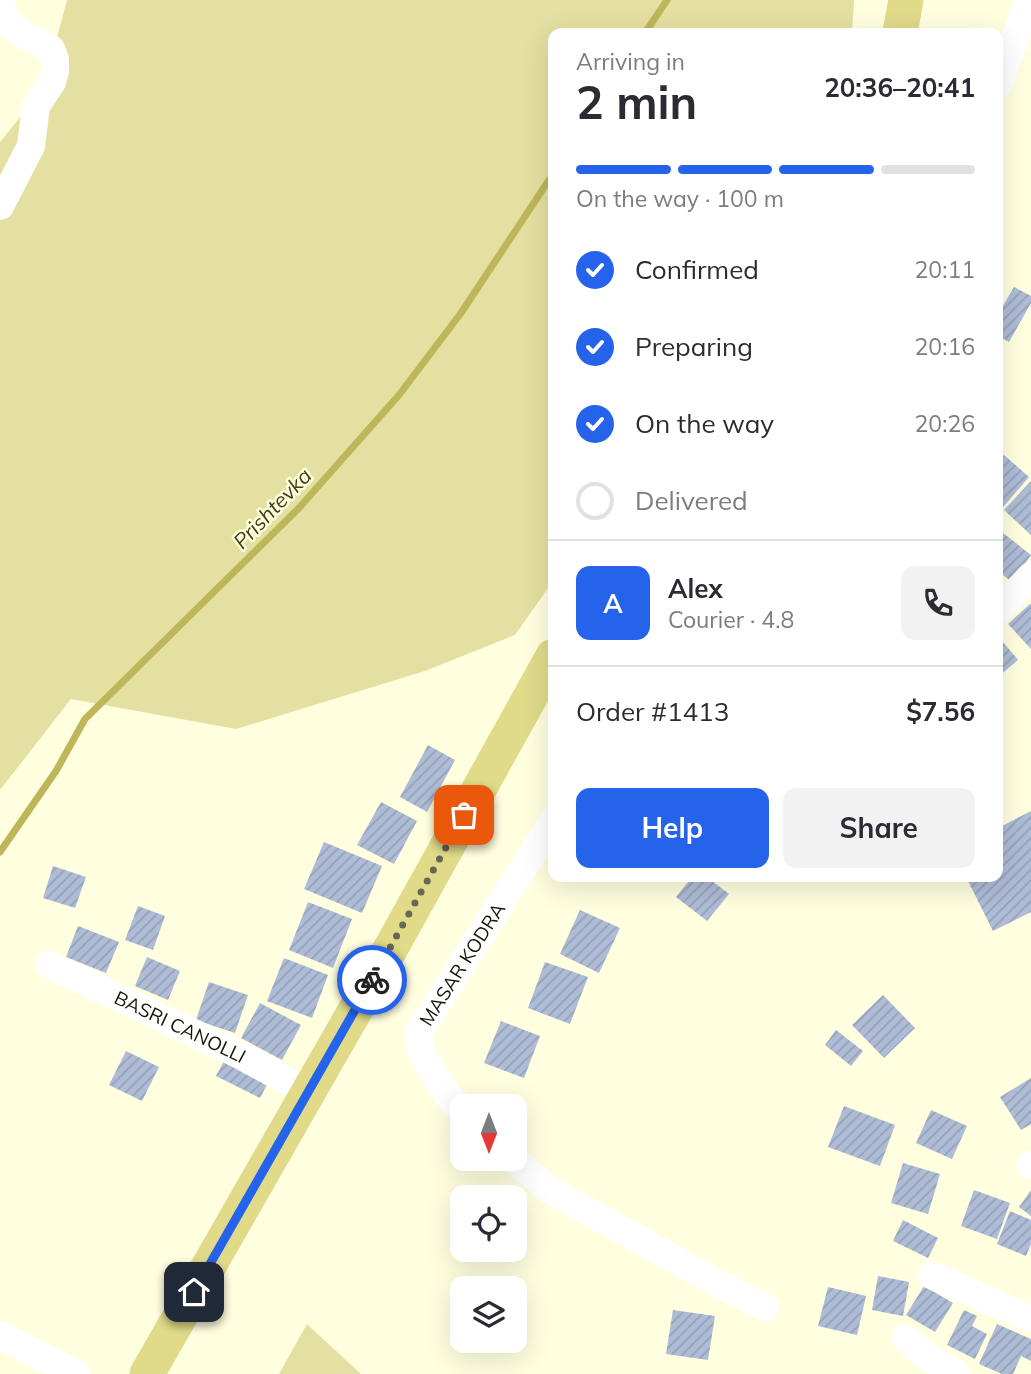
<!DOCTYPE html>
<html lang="en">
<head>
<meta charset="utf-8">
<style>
	body { margin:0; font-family:Mulish,sans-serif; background:#f2f2f3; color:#2b2b33; height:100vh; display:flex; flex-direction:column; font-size:26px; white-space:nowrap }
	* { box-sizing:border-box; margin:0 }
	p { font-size:23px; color:#7c7c81 }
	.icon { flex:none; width:38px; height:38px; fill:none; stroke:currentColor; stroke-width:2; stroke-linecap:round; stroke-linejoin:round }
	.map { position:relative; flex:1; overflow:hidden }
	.sheet { position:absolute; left:548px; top:28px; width:455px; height:854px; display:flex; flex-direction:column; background:#fff; border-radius:14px; box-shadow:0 7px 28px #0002 }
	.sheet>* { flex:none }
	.needle { width:46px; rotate:180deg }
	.fabs { position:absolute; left:450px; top:1094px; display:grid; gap:14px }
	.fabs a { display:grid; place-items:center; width:77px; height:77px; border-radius:14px; background:#fff; box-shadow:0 7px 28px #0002; font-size:35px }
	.pin { position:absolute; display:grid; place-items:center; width:60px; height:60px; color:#fff; margin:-30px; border-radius:14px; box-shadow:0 4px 10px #0006 }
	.courier { position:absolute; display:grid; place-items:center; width:70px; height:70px; margin:-35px; border:5px solid #2563eb; border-radius:50%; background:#fff; color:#222; box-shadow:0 2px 9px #0007 }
	.head em { font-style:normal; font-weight:700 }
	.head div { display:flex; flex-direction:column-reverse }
	.head { display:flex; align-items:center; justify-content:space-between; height:119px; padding:0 28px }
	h1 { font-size:46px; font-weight:700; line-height:52px }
	.bar { display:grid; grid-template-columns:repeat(4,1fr); gap:10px 7px; align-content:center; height:84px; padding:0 28px }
	.bar i { height:9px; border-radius:5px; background:#e1e1e2 }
	.bar .on { background:#2563eb }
	.bar p { grid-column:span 4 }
	.line { display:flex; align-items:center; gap:18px; padding:0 28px; border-top:2px solid #e1e1e2 }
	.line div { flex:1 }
	.round { display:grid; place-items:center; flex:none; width:74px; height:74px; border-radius:14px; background:#f2f2f3 }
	ol { padding:0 28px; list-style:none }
	li { display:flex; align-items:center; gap:21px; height:77px }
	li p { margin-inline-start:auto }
	li .icon { padding:7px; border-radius:50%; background:#2563eb; color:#fff; stroke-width:4 }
	li:last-child { color:#7c7c81 }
	li i { width:38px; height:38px; border:4px solid #e1e1e2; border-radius:50% }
	.action { display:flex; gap:14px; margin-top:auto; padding:14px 28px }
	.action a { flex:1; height:80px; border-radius:14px; background:#2563eb; color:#fff; font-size:28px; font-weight:700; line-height:80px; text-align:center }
	.action a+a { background:#f2f2f3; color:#2b2b33 }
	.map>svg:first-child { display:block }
	.grass { fill:#e4e0a1 }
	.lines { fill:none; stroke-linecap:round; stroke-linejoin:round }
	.stream { stroke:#bdb65a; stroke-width:7 }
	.building { fill:url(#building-hatch) }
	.minor { stroke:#fff; stroke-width:28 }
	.major { stroke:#e0da89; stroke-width:35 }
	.done { stroke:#676755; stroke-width:7; stroke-dasharray:0 12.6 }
	.route { stroke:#2563eb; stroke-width:9 }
	.labels { text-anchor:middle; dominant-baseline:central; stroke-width:5; stroke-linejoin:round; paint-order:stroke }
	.street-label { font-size:19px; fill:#15150a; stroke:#fffedf }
	.water-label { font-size:21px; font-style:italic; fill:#403d16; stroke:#fffedf }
</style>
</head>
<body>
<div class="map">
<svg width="1031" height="1374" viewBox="0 0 1031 1374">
	<defs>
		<pattern id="building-hatch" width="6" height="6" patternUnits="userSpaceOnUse" patternTransform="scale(1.75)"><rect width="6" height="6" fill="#aebcd6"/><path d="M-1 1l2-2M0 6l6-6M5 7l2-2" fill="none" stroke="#95a1b6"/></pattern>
	</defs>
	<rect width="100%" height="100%" fill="#fffedf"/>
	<path class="grass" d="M67,0H854L852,33H553V581L515,635L425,671L236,729L71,699L0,790V142L43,89Z
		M307,1324L361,1374H279Z"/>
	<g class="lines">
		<path class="stream" d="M645,33L667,0
			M0,852L56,771L85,719L298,509L399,395L461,313L553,174"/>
	</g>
	<path class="building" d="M1014,287L1031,296V303L1009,342L998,336V306L1001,309Z
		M1004,455L1029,477L998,513V462Z
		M1031,481V535L1004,510Z
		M998,529L1031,555L1012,582L998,571Z
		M1031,603V649L1008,624Z
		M998,636L1018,660L998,677Z
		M428,745L455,760L427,812L400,797Z
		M381,802L417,821L394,864L357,845Z
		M1031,811V912L993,931L966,877H998V828Z
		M324,842L382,866L362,913L304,889Z
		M53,866L86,877L75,908L43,898Z
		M692,877H707L729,894L707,921L676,897Z
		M308,902L352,919L333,968L289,950Z
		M138,906L165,916L153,950L125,940Z
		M580,910L620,928L599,973L560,954Z
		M78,926L119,942L106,973L66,957Z
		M147,957L180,971L168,1000L135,986Z
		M284,958L328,975L312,1018L267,1001Z
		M545,962L588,977L570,1024L528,1008Z
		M209,982L248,995L235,1033L196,1020Z
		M883,995L915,1028L884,1058L852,1025Z
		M260,1003L301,1025L282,1060L241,1038Z
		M501,1021L540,1036L524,1078L484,1063Z
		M836,1030L863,1051L851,1066L825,1045Z
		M126,1051L159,1067L142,1101L109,1085Z
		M229,1052L272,1075L260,1098L216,1076Z
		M1031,1078V1124L1021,1130L1000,1097Z
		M844,1106L895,1125L880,1166L828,1147Z
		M931,1110L967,1126L952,1159L916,1143Z
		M903,1163L940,1174L928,1214L891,1203Z
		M974,1190L1010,1203L997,1239L961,1226Z
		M1031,1190V1216L1019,1207Z
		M1010,1211L1031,1220V1244L1026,1256L997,1244Z
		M903,1220L938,1238L928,1258L893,1241Z
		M878,1276L909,1282L903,1316L872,1310Z
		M924,1286L953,1303L935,1332L906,1315Z
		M828,1287L866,1296L857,1335L818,1326Z
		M673,1310L715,1316L708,1360L666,1354Z
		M964,1310L977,1316L972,1326L987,1334L975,1359L947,1345Z
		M997,1324L1031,1339V1361L1021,1356L1013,1374H1002L979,1364Z"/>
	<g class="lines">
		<g class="minor">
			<path d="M998,85L1029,0"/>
			<path d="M0,206L31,146L36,106L52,82L55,71V59L51,49C30,35 0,31 1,0"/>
			<path d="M998,611L1031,576"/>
			<path id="s1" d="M50,965L236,1053L308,1092"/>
			<path id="s2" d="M462,1110L449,1097L421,1053L419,1032L553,821"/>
			<path d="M512,1158L550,1190L719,1284L765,1307"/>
			<path d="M1030,1165H1031"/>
			<path d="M931,1275L1031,1319"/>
			<path d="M0,1335L76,1374"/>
			<path d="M905,1338L926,1356L957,1374"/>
		</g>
		<path class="major" d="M900,33L906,0
			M147,1374L392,946L553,656"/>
	</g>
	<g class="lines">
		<path class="done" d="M372,980L464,815"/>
		<path class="route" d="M194,1292L372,980"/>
	</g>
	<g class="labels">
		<g class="street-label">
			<text stroke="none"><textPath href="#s2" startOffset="172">MASAR KODRA</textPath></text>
			<text stroke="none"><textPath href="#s1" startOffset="144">BASRI CANOLLI</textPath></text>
		</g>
		<g class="water-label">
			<text transform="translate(272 508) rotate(-46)">Prishtevka</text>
		</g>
	</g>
</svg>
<div class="fabs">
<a><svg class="needle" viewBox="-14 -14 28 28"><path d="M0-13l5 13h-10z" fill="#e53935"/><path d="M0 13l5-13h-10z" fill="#7c7c81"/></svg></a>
<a><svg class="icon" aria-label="locate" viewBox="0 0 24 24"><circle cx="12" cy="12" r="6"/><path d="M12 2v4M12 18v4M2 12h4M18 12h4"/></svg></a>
<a><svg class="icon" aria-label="layers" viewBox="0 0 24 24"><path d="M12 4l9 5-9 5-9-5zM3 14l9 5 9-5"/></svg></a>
</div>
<div class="pin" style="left:464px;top:815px;background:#ea580c"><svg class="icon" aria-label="bag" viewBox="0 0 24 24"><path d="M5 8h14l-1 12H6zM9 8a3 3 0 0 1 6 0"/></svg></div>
<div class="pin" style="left:194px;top:1292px;background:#1f2937"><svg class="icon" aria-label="home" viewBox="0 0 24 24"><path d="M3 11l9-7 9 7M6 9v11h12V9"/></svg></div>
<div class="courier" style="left:372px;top:980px"><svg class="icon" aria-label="bike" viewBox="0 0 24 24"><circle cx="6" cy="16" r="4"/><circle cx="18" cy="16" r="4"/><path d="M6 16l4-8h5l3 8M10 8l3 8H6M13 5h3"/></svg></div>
<section class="sheet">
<div class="head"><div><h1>2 min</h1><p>Arriving in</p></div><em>20:36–20:41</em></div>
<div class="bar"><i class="on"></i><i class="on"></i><i class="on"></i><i></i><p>On the way · 100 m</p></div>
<ol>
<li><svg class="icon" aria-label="check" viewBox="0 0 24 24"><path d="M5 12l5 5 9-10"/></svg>Confirmed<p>20:11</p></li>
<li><svg class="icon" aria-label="check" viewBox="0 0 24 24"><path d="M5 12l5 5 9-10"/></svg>Preparing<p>20:16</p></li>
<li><svg class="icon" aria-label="check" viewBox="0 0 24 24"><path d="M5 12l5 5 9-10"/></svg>On the way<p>20:26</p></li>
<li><i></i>Delivered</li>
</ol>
<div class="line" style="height:126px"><b class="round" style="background:#2563eb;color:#fff">A</b><div><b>Alex</b><p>Courier · 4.8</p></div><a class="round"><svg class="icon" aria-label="phone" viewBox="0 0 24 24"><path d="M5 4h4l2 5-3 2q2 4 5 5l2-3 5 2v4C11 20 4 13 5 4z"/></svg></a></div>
<div class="line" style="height:91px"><div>Order #1413</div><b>$7.56</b></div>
<div class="action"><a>Help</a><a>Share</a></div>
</section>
</div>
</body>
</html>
